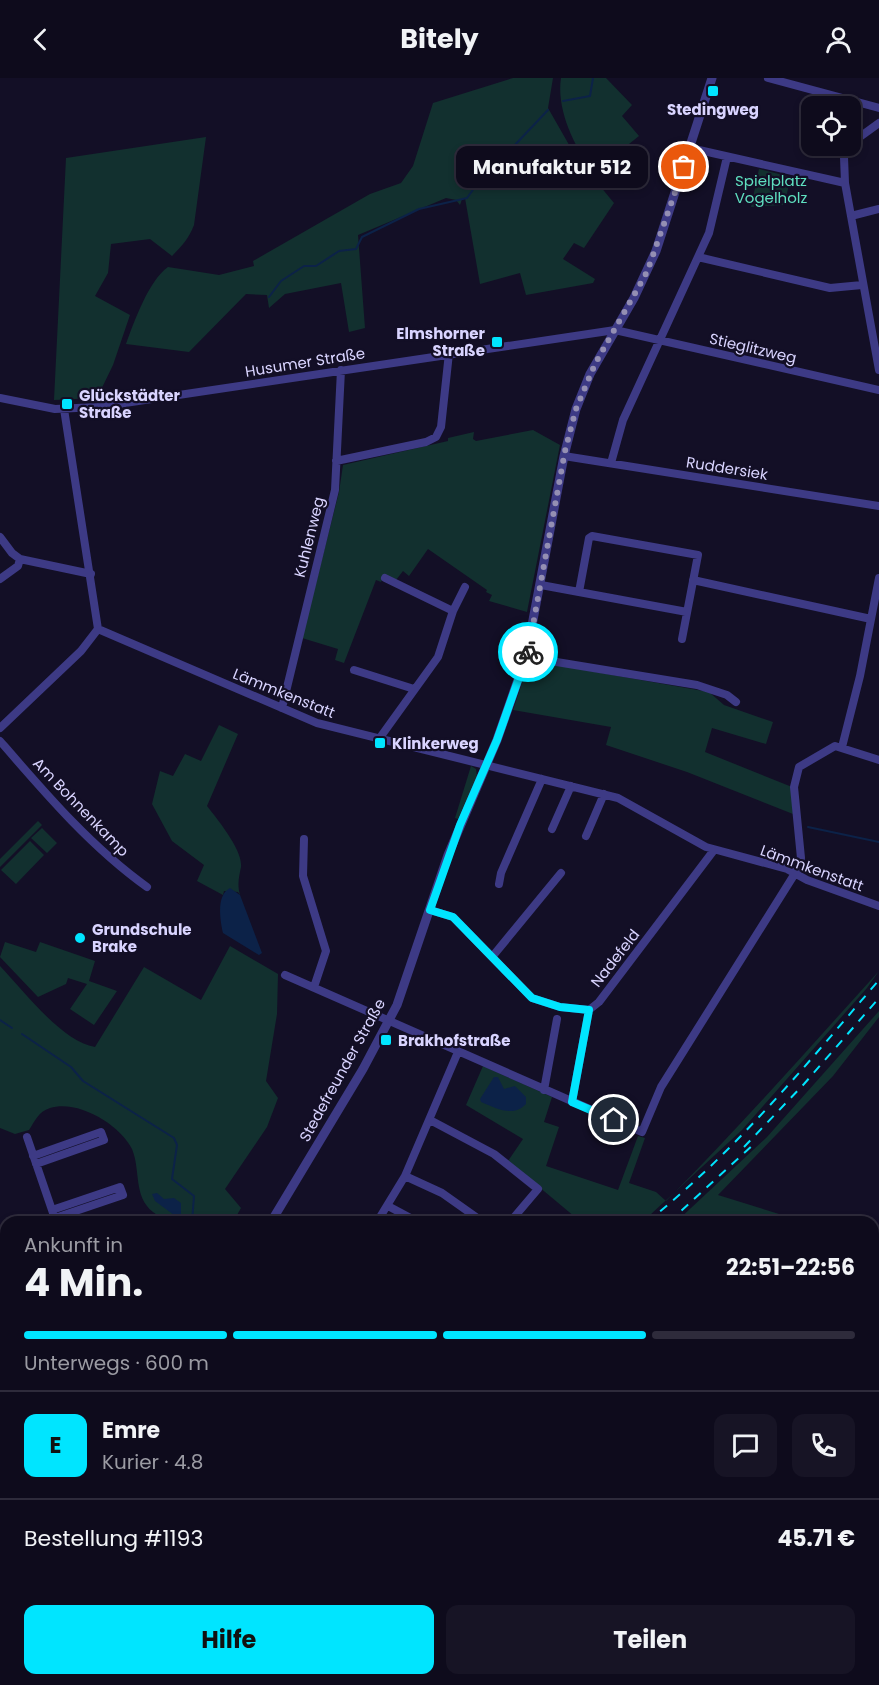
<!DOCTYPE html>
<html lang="de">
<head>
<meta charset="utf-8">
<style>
	body { margin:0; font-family:Poppins,sans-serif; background:#171425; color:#f1f3f6; height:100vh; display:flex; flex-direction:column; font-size:22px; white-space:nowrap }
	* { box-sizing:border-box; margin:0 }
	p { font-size:20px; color:#9b9ba3 }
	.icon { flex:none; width:33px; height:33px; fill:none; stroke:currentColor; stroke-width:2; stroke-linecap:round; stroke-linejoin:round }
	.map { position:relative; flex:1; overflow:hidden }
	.side { position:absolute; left:0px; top:1138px; width:879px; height:470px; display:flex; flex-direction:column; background:#0e0b1c; border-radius:18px 18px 0 0; box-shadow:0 3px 9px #0003,0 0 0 2px #2e2b3b }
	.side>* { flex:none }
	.fabs { position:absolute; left:801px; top:18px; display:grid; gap:12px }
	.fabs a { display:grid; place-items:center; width:60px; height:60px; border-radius:12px; background:#0e0b1c; box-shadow:0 3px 9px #0003,0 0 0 2px #2e2b3b; font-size:30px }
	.pin { position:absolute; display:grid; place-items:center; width:51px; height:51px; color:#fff; margin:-26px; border:3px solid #fff; border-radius:50%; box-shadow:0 2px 6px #0007 }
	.courier { position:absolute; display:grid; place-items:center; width:60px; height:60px; margin:-30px; border:4px solid #00e5ff; border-radius:50%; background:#fff; color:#222; box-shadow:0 2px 8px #0007 }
	.bubble { position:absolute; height:42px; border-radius:12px; background:#0e0b1c; box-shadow:0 3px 9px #0003,0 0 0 2px #2e2b3b; font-size:20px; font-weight:700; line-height:42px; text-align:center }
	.summary em { font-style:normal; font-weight:700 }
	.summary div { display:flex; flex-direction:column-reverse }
	.summary { display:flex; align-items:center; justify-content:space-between; height:102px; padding:0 24px }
	h1 { font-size:39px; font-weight:700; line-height:45px }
	.bar { display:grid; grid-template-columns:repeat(4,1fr); gap:9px 6px; align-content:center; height:72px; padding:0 24px }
	.bar i { height:8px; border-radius:4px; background:#2e2b3b }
	.bar .selected { background:#00e5ff }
	.bar p { grid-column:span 4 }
	.line { display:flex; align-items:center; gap:15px; padding:0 24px; border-top:2px solid #2e2b3b }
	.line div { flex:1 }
	.round { display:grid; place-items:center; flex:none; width:63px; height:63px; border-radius:12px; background:#171425 }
	.cta { display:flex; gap:12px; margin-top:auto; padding:12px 24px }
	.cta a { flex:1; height:69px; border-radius:12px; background:#00e5ff; color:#111; font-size:24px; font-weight:700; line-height:69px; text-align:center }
	.cta a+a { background:#171425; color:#f1f3f6 }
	header { display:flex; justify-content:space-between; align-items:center; height:78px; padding:0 24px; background:#0e0b1c; font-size:27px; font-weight:700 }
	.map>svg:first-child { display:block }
	.green { fill:#12302f }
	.water { fill:#0c2248 }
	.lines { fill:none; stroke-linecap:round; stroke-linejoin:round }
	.stream { stroke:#0c2248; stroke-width:2 }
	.minor { stroke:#3d3a85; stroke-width:8 }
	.tertiary { stroke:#3d3a85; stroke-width:9 }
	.secondary { stroke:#6f6bff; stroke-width:10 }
	.primary { stroke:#c25bff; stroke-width:12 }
	.rail { stroke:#00e5ff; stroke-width:2; stroke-dasharray:9 8; stroke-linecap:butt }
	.done { stroke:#948fb3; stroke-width:6; stroke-dasharray:0 10.8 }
	.route { stroke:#00e5ff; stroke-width:8 }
	.poi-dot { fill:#00e5ff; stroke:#130f26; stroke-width:2 }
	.labels { text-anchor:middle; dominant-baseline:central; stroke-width:4.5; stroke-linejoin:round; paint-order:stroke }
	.poi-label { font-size:15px; font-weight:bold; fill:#d9d4ff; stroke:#130f26; text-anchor:start }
	.park-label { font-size:15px; fill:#5fe0c0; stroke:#130f26 }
	.street-label { font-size:15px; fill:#d9d4ff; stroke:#130f26 }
</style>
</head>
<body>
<header><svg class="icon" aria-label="back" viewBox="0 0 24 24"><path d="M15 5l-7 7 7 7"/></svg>Bitely<svg class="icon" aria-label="person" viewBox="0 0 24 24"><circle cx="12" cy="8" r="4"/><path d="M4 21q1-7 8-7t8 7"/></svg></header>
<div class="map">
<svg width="879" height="1607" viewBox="0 0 879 1607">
	<rect width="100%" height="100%" fill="#130f26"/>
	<path class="green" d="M513,0H553L548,30L576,79L614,125L584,170L574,165L563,181L595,201L593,205L526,217L520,195L480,206L465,120L462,121L460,127L456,122L446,120L358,157L365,250L349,254L341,205L285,216L269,230L267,217L246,216L189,274L126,266C134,244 149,202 168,189L219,197L254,188L253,183L370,116L401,105L413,88L433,25Z
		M561,0H606L632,27L622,38L639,58L594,94C575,71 556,32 561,0Z
		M206,59L194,147C189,160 182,168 172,178L150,161L111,166L108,195L95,218L130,237L113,287L97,320L54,322L66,80Z
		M759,91L791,99L784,127L751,129Z
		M533,352L560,367L527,534L489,523L492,517L486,514L487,512L428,471L409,498L403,493L396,502L384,497L381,504L376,502L344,585L335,582L338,571L302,560L339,414L343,387L448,363V360L474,354L473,361L476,363Z
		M533,583L709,614L724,627L773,644L766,666L712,650L705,674L792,709L793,736L687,694L606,667L611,649L513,632L528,587Z
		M219,647L238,656L207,728C217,741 243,772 241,789C239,799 237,806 240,817L238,814L224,813L223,817L197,803L204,787L172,763L152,726L160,693L173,698L185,676L201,683Z
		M471,688L476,691L477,699L458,741L455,740Z
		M38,743L42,747L0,789V781Z
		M42,750L57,765L47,775L31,760Z
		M30,763L44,777L16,806L1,792Z
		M5,864L36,874L40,864L95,883L89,903L117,913L94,947L70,931L87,906L68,900L66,906L38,919L0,879Z
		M230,868L278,896L277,936L266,1003L278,1020L267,1049L225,1111L241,1130L233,1144C207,1144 174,1151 153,1134C133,1118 141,1093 132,1071C120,1046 77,1021 50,1030C38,1034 35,1043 29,1052L15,1056L0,1050V888C23,912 62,964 95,969L144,889L201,922Z
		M879,893L867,910L742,1052L650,1137L641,1144H581L508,1083L523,1061L466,1027L483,988L552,1019L544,1044L559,1049L546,1088L618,1112L638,1058L645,1060L629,1105L656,1114L666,1123C740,1049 809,970 879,893Z
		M879,933V939L833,998L718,1117L805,1144H676L767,1059Z
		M873,1166L879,1168V1217L873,1213Z
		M873,1595L879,1599V1607H814L816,1602H873Z"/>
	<path class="water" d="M230,810L240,817L262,875L259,877L223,855C220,842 216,817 230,810Z
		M494,999H498L504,1011L515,1008L526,1019V1026C513,1040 496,1030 481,1024L480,1021Z
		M157,1115L164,1121L174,1120L181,1125V1138L178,1140L155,1123L152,1116Z"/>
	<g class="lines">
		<path class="stream" d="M563,23L590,18L593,0
			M269,219L281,203L304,188H316L339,173L356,171L362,159L419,131L467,120L480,102L488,101L500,75L512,70L548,32
			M808,749L879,764
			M0,942L12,950
			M22,956L71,989L83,1003L174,1060L177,1067L172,1101L194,1118L192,1144
			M704,1602L708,1607"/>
		<path class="minor" d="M768,0L879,30
			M850,66L879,45
			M849,68L844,79L845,105L879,292
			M690,70L845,105
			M851,138L879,131
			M698,179L830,210L862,207
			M0,320L55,331L98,329L615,252L879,312
			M564,378L879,428
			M336,383L426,364L436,359L441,349L449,275
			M611,385L623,342L709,155L727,79
			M0,459L12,475L20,481L91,496
			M385,500L453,533
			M0,501L18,488L20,481
			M693,502L871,541
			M541,507L687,534
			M579,514L589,460L592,458L698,477L682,561
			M98,551L317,645L618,720L706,769L787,791L807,802L879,828
			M526,579L697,607L727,617L736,624
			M354,592L414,611
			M282,630L335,412L341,292
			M0,650L81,573L98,551L64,331
			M379,661L438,579L453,533L465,509
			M0,663C45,715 91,769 147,809
			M842,669L860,598L879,500
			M552,751L571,708
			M586,758L604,716
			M304,761L303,798L326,873L314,909
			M499,806L501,795L542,701
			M430,832L453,839L532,920L560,929L589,932L599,924L714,772
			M492,879L561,795
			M285,897L642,1054L661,1009L799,789L801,780L794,709L799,689L835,668L879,682
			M544,1012L557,941
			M572,1024L589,932
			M430,1042L494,1076L538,1111L510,1144
			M27,1059L53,1135
			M33,1078L101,1054L104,1062L36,1086
			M405,1098L442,1115L483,1144
			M388,1128L418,1144
			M52,1132L120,1109L123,1117L55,1140
			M377,1144L405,1098L458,974
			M0,1166L6,1174
			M0,1217L6,1211
			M0,1454L6,1452
			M873,1530L879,1533
			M218,1602L219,1607
			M120,1607L122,1602"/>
		<path class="tertiary" d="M271,1144L363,991L397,927L448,777L497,662L526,579L564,378L576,331L590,296L634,220L656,173L712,0"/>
		<path class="secondary" d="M0,1300L6,1303
			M873,1421L879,1424
			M374,1602L380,1607"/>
		<path class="primary" d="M873,1285L879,1277
			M628,1607L632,1602"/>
		<path class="rail" d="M744,1069L804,1006L879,920
			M647,1144C735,1074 806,987 879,902
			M669,1144L755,1065
			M0,1418L6,1416
			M0,1434L6,1433"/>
	</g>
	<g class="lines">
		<path class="done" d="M528,574L565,373L576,331L595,286L647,194L684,89"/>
		<path class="route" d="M528,574L497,662L460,747L430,832L453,839L532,920L560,929L589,932L572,1024L614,1042"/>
	</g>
	<g class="poi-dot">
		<rect x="707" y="7" width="12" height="12" rx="3"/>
		<rect x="491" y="258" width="12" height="12" rx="3"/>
		<rect x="61" y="320" width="12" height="12" rx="3"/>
		<rect x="374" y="659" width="12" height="12" rx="3"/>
		<circle cx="80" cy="860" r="6"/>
		<rect x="380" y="956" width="12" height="12" rx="3"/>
	</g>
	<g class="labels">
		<g class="poi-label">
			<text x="713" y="31" text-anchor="middle">Stedingweg</text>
			<text x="485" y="255" text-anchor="end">Elmshorner<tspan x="485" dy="17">Straße</tspan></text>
			<text x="79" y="317">Glückstädter<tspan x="79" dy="17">Straße</tspan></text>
			<text x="392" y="665">Klinkerweg</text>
			<text x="92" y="851">Grundschule<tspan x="92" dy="17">Brake</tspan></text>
			<text x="398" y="962">Brakhofstraße</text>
		</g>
		<g class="park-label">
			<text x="771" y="102">Spielplatz<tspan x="771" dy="17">Vogelholz</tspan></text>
		</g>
		<g class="street-label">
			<text transform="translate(753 270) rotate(13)">Stieglitzweg</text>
			<text transform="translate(305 284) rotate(-9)">Husumer Straße</text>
			<text transform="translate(727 390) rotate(9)">Ruddersiek</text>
			<text transform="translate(309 459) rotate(-76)">Kuhlenweg</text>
			<text transform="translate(284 615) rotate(22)">Lämmkenstatt</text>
			<text transform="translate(81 729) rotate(46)">Am Bohnenkamp</text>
			<text transform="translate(812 790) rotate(20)">Lämmkenstatt</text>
			<text transform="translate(615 880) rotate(-52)">Nadefeld</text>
			<text transform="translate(342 992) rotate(-61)">Stedefreunder Straße</text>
		</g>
	</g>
</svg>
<div class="fabs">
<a><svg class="icon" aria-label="locate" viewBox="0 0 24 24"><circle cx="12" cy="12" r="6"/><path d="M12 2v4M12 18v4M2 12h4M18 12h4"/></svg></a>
</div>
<div class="pin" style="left:684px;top:89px;background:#ea580c"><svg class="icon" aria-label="bag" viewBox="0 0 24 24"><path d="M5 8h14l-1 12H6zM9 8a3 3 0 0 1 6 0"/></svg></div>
<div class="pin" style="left:614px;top:1042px;background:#1f2937"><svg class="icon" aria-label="home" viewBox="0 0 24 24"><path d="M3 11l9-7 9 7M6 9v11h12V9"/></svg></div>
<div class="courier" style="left:528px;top:574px"><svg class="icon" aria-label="bike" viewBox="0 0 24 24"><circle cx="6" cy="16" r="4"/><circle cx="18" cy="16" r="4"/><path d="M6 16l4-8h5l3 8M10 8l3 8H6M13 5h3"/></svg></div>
<div class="bubble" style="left:456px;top:68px;width:192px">Manufaktur 512</div>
<section class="side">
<div class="summary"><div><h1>4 Min.</h1><p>Ankunft in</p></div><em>22:51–22:56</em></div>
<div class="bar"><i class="selected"></i><i class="selected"></i><i class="selected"></i><i></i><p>Unterwegs · 600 m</p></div>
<div class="line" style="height:108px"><b class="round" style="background:#00e5ff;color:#111">E</b><div><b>Emre</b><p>Kurier · 4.8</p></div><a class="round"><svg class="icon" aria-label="chat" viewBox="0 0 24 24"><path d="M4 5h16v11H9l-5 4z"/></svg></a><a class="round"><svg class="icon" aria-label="phone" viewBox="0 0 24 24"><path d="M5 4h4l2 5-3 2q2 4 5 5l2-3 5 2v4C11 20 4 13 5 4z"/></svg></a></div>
<div class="line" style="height:78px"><div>Bestellung #1193</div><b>45.71 €</b></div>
<div class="cta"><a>Hilfe</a><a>Teilen</a></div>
</section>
</div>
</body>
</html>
